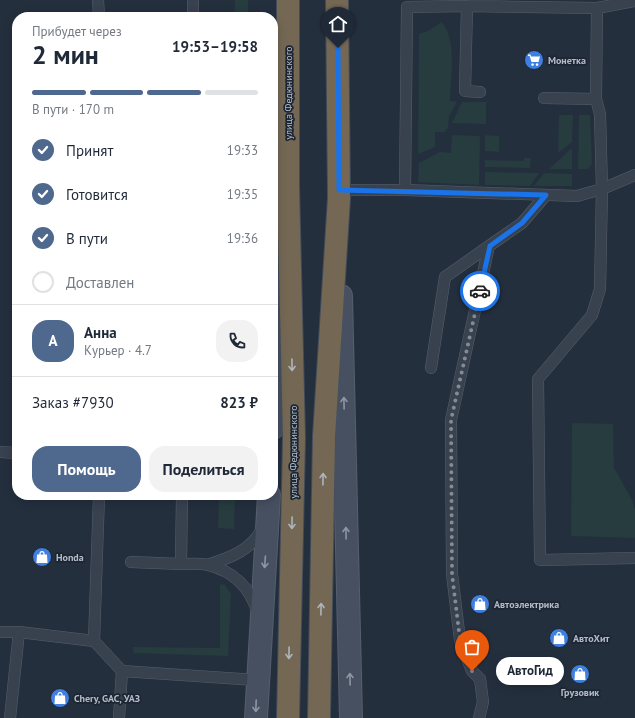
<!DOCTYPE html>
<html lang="ru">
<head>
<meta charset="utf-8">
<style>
	body { margin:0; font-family:"PT Sans",sans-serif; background:#f2f2f3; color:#1f2937; height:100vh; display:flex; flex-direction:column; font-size:15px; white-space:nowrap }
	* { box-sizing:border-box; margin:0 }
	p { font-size:13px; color:#747a83 }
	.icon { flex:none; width:22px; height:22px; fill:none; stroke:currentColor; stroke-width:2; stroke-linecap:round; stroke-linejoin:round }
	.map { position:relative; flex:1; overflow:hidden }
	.drawer { position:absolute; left:12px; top:12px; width:266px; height:488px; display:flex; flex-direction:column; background:#fff; border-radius:16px; box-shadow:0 2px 10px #0003 }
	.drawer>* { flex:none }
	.pin { position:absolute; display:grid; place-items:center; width:34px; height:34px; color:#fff; margin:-41px -17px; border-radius:50% 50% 50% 0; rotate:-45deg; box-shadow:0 0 4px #0007 }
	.pin .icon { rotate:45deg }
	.courier { position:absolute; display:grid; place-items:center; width:40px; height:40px; margin:-20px; border:3px solid #1a73e8; border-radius:50%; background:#fff; color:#222; box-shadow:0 1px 5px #0007 }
	.bubble { position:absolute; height:28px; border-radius:14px; background:#fff; box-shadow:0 2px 10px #0003; font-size:13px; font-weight:600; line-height:28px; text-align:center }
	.overview em { font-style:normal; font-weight:600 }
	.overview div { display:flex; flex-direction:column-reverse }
	.overview { display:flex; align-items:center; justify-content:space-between; height:68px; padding:0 20px }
	h1 { font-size:26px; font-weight:600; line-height:30px }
	.bar { display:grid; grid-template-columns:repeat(4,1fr); gap:6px 4px; align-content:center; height:48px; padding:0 20px }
	.bar i { height:5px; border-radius:3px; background:#e0e1e3 }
	.bar .selected { background:#4f688e }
	.bar p { grid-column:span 4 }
	.line { display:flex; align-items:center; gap:10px; padding:0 20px; border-top:1px solid #e0e1e3 }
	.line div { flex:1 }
	.round { display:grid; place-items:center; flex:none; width:42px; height:42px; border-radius:16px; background:#f2f2f3 }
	ol { padding:0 20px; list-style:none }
	li { display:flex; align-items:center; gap:12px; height:44px }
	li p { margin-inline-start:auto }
	li .icon { padding:4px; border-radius:50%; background:#4f688e; color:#fff; stroke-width:4 }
	li:last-child { color:#747a83 }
	li i { width:22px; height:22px; border:2px solid #e0e1e3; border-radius:50% }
	.action { display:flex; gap:8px; margin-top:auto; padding:8px 20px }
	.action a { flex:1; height:46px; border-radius:16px; background:#4f688e; color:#fff; font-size:16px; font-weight:600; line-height:46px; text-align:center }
	.action a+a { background:#f2f2f3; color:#1f2937 }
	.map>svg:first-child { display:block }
	.green { fill:#263c3f }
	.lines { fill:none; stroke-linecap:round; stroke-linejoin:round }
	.lane-casing { stroke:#565f6c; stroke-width:12 }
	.secondary-casing { stroke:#565f6c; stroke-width:24 }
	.highway-casing { stroke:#434c59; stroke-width:24 }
	.lane { stroke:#38414e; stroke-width:11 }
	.secondary { stroke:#465061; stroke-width:22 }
	.highway { stroke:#746855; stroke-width:22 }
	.oneway { stroke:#aeb4bd }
	.oneway2 { stroke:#8e96a5 }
	.done { stroke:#828b98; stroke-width:4; stroke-dasharray:0 7.2 }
	.route { stroke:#1a73e8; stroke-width:5 }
	.labels { text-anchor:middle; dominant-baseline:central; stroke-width:3.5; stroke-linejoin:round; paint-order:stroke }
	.poi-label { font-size:10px; font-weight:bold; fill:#b4bcc9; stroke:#1d2633; text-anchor:start }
	.street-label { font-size:10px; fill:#b4bcc9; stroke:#1d2633 }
</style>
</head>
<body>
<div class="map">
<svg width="635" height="718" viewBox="0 0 635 718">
	<rect width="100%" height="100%" fill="#242f3e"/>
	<path class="green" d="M235,0H248V17H234Z
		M442,22C458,43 450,77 450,101L457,102L449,116L448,128L444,132H435V147L418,154L419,34L430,30Z
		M462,102H486V124L452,123Z
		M559,115H573L572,142L558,153Z
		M579,115H590L592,164L588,169H578Z
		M452,135L480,136L479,185L418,182L419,163L440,152L451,153Z
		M485,135L499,136V152L485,151Z
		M572,148V169H549Z
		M524,158H531L530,168L485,167V160L524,161Z
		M485,172L539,173L530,186L485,185Z
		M544,173L572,174V186H534Z
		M572,423L613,424L614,468L632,500L635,510V538L571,536Z
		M219,495H235L234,529L218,528Z
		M220,584L225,585L231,594L228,656L134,653L133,647L220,648Z"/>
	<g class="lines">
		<g class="lane-casing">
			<path id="lane" d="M98,0L99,17
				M467,6L465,91L480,92
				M597,8L596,99L600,114L602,189L600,289L592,315L538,379L540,560L635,558
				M193,17V0
				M544,98L596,99
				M273,110H288
				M339,190H405L407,7L467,6L597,8L635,1
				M405,190L577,196L602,189L635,175
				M431,368L445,277L489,246
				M0,452L17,453
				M131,562L181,564L182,495
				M181,564C189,564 200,563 208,565C233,571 251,588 257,612
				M207,565C230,558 252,550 263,527
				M0,632H19
				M94,641L99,495
				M10,718L19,632L94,641L122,671L257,680
				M119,718L122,671
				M479,718L483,702L480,679L472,671L460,640L452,574L451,420L489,246L522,223L546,195"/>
		</g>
		<g class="secondary-casing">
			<path id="secondary" d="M341,296L351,718
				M273,428L282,283
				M256,718L269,495"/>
		</g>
		<g class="highway-casing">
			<path id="highway" d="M288,718L294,438L288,186V0
				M319,718L324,436L339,198L337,0"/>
		</g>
		<use href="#lane" class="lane"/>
		<use href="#secondary" class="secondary"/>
		<use href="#highway" class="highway"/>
	</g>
	<defs><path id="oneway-shaft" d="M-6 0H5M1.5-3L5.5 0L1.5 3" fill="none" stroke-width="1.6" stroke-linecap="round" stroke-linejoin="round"/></defs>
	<g class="oneway">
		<use href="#oneway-shaft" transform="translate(292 365) rotate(89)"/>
		<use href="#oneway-shaft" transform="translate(323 479) rotate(-89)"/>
		<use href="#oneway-shaft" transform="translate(292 523) rotate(91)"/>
		<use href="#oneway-shaft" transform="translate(321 609) rotate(-89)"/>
		<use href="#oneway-shaft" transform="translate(289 653) rotate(91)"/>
	</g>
	<g class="oneway2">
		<use href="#oneway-shaft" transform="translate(344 403) rotate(-91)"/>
		<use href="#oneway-shaft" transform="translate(346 533) rotate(-91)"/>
		<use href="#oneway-shaft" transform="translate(265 562) rotate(94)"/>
		<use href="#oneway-shaft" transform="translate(350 679) rotate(-91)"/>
		<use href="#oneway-shaft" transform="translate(256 706) rotate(92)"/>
	</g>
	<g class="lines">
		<path class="done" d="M472,671L460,640L452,574L451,420L480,291"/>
		<path class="route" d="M338,48L339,190L546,195L522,223L490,246L480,291"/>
	</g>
	<defs>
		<g id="supermarket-disc" transform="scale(1)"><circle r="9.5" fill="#3f7fe0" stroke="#1d2633"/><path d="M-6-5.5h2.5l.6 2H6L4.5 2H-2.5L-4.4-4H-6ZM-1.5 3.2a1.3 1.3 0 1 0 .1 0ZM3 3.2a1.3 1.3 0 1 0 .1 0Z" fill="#fff"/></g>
		<g id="shop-disc" transform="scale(1)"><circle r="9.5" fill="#3f7fe0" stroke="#1d2633"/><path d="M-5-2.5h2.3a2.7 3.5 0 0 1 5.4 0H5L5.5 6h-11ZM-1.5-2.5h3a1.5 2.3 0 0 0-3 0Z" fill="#fff"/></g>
	</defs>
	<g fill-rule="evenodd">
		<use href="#supermarket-disc" x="534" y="60"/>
		<use href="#shop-disc" x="42" y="557"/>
		<use href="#shop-disc" x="480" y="604"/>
		<use href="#shop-disc" x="559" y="638"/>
		<use href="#shop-disc" x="580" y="674"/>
		<use href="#shop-disc" x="60" y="698"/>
	</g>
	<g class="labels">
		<g class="poi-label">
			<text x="548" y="60">Монетка</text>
			<text x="56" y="557">Honda</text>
			<text x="494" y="604">Автоэлектрика</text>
			<text x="573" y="638">АвтоХит</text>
			<text x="580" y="692" text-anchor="middle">Грузовик</text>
			<text x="74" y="698">Chery, GAC, УАЗ</text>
		</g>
		<g class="street-label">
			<text transform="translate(288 93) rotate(-90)">улица Федюнинского</text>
			<text transform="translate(293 452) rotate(-90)">улица Федюнинского</text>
		</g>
	</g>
</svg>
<div class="pin" style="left:472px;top:671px;background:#ea580c"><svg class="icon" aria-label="bag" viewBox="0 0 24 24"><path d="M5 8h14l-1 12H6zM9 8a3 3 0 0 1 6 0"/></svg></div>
<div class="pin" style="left:338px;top:48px;background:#1f2937"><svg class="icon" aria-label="home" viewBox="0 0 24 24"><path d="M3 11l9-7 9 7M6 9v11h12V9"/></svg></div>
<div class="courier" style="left:480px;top:291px"><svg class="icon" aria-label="car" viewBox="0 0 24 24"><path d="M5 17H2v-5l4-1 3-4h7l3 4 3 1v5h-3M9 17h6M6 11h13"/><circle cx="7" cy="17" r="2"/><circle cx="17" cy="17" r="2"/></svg></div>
<div class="bubble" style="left:496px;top:657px;width:68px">АвтоГид</div>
<section class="drawer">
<div class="overview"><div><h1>2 мин</h1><p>Прибудет через</p></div><em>19:53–19:58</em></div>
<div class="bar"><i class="selected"></i><i class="selected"></i><i class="selected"></i><i></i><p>В пути · 170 m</p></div>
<ol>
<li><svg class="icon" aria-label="check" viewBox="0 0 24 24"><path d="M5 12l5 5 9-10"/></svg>Принят<p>19:33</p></li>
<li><svg class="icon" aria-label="check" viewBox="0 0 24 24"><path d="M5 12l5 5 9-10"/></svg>Готовится<p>19:35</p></li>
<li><svg class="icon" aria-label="check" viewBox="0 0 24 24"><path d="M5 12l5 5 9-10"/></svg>В пути<p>19:36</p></li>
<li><i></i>Доставлен</li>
</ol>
<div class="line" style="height:72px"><b class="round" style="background:#4f688e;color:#fff">А</b><div><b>Анна</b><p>Курьер · 4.7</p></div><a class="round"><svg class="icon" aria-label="phone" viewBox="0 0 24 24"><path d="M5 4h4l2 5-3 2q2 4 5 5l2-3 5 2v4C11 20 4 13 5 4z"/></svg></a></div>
<div class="line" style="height:52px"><div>Заказ #7930</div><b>823 ₽</b></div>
<div class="action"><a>Помощь</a><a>Поделиться</a></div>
</section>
</div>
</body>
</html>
